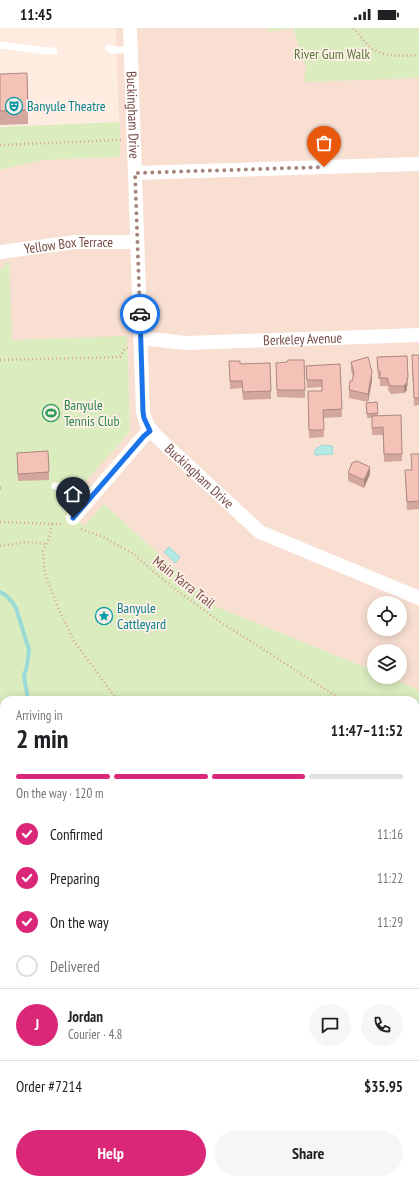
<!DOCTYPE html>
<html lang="en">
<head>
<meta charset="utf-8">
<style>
	body { margin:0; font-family:"PT Sans Narrow",sans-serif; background:#f6f6f6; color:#202124; height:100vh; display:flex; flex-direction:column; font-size:15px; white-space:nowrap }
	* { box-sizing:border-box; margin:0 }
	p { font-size:13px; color:#757577 }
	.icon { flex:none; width:22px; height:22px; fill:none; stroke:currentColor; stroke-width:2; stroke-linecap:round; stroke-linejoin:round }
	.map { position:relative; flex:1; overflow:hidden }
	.panel { position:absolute; left:0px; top:668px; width:419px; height:488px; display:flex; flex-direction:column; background:#fff; border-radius:12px 12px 0 0; box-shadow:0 2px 10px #0003 }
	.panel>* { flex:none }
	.fabs { position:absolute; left:367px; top:568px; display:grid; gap:8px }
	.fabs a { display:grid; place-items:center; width:40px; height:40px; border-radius:50%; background:#fff; box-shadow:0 2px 10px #0003; font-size:20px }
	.pin { position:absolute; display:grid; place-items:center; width:34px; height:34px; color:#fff; margin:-41px -17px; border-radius:50% 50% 50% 0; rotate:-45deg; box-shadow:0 0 4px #0007 }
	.pin .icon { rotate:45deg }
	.courier { position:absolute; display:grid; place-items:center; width:40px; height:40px; margin:-20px; border:3px solid #1a73e8; border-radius:50%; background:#fff; color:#222; box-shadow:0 1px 5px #0007 }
	.head em { font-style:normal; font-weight:700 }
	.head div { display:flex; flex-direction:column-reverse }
	.head { display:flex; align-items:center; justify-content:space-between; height:68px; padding:0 16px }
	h1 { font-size:26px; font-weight:700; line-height:30px }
	.bar { display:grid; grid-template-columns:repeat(4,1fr); gap:6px 4px; align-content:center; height:48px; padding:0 16px }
	.bar i { height:5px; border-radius:3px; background:#e0e0e0 }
	.bar .on { background:#db2777 }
	.bar p { grid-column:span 4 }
	.line { display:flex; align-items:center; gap:10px; padding:0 16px; border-top:1px solid #e0e0e0 }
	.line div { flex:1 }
	.round { display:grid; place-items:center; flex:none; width:42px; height:42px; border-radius:21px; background:#f6f6f6 }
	ol { padding:0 16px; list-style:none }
	li { display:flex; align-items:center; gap:12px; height:44px }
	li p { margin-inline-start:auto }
	li .icon { padding:4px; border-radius:50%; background:#db2777; color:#fff; stroke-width:4 }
	li:last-child { color:#757577 }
	li i { width:22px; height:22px; border:2px solid #e0e0e0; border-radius:50% }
	.action { display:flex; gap:8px; margin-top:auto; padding:8px 16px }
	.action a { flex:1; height:46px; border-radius:24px; background:#db2777; color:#fff; font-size:16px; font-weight:700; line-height:46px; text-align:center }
	.action a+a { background:#f6f6f6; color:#202124 }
	.status { display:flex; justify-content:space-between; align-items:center; height:28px; padding:0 20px; background:#fff; direction:ltr }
	.status svg { height:11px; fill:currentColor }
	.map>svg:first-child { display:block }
	.residential { fill:#f8dfd2; fill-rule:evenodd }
	.green { fill:#dbecbf; fill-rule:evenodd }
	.water { fill:#b4e9e4; stroke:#9adbd7 }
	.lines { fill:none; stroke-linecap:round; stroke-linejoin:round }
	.stream { stroke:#9adbd7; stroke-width:4 }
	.path { stroke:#daa49a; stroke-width:2.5; stroke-dasharray:1 3; stroke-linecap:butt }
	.lane { stroke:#fff; stroke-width:7 }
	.street { stroke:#fff; stroke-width:14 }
	.wall { fill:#d3a79d }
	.shaded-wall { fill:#ac8880 }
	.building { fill:#f5c2b7; stroke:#ac8880 }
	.done { stroke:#a6857c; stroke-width:4; stroke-dasharray:0 7.2 }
	.route { stroke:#1a73e8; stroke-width:5 }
	.labels { text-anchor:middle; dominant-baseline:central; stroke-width:3.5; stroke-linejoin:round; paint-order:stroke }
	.park-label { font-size:14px; fill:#5a783b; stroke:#fff1e9 }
	.culture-label { font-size:14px; fill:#0d838f; stroke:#fff1e9; text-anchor:start }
	.street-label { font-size:14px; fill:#774d46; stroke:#fff1e9 }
	.leisure-label { font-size:14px; fill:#27864d; stroke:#fff1e9; text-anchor:start }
</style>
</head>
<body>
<div class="status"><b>11:45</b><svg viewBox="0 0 49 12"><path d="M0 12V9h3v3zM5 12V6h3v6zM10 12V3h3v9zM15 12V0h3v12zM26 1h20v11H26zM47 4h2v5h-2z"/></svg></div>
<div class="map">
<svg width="419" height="1156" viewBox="0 0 419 1156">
	<rect width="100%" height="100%" fill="#feece1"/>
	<path class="residential" d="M116,0H419V662L388,649H400V623H374V643L217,579L104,476L84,498L61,479L130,404L127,309L12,312L9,233L0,242V142L42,132L120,129ZM374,575H400V601H374Z"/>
	<path class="green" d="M267,0H419V50L304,54L306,39L293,0L268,4Z
		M120,94V129L42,132L0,142V99Z
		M9,232L12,312L127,308L130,404L61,480L84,498L104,476L217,579L374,643V649H388L419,662V1156H0V242ZM4,672H415V1152H4Z"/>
	<path class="water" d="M322,417L332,418L333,426L315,427V422L318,419H320Z
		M169,519L180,529L175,535L164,524Z"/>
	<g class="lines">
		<path class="stream" d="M0,564C7,567 12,573 16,580L29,622L27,638L24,648L28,672
			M415,812L419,813"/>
		<path class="path" d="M353,0C359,6 364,14 370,19C385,30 402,28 419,27
			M0,117L121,112
			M0,332L120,329L125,320H128
			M0,460H3
			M0,494L62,496
			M52,496L49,511L43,523L45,545L58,580L74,613L117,672
			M81,501L103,509L132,525L172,559L216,591L342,672
			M0,518L27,514L46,516
			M415,718L419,720
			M415,878L419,879
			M0,970L4,968
			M415,1032L419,977
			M415,1092L419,1107
			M320,1152L326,1156
			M45,1156L47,1152"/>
		<path class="lane" d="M0,17L46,23H54
			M109,20L113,22H131
			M55,458C72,458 76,463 87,473"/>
		<g class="street">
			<path id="s1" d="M130,0L143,384L147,397L157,409L260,504L419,570"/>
			<path d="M135,145L419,136"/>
			<path id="s2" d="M0,224L75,214H137"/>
			<path id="s3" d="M140,310L186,315L419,307"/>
			<path d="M73,490L144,408L151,403"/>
		</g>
	</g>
	<path class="wall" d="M0,46L28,82V96L0,97Z
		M419,327V377L414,378L412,335Z
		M407,328L408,358H407V362L404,365L391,366L388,362V358H380V351H378L377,329Z
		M229,333L240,336L271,363V371L243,372L242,360L230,361Z
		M351,334L372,352L368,374L349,370V362L352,353L353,349L351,342Z
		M276,335L305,362V370L277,369Z
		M340,336L342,389L323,390L324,409L309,410L308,371L322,363V359L307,360L306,338Z
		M377,374L378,388L402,426V433L384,434L383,407H372V390H367L366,375Z
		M17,425L49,444V452L18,453Z
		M419,426V481L407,482L405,442H412Z
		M348,445L370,446L364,460L348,453Z"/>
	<path class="shaded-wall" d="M372,344V352L368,374V366Z
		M407,354V362L404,365V358Z
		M370,439V446L364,460V452Z"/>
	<path class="building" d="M27,45L28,82L0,83V46Z
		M412,327H419V370H414Z
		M407,328L408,350H407V354L404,358H391L388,354V350H380V343H378L377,329Z
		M368,329L372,344L368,366L349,362L350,353H352L354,345L351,334Z
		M288,332H304L305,362H277L276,335L287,334Z
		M229,333H240V336L270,335L271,363L243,364L242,353H230Z
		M340,336L342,381L323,382L324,402H309L308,363H322V352H307L306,338Z
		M377,374L378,385L367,386L366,375Z
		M401,387L402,426H384L383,399L372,400V388Z
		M48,423L49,444L18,446L17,425Z
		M411,426H419V473L407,474L405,442H412Z
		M357,433L370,439L364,452L348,445L352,435Z"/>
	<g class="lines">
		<path class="done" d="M140,286L135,145L324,139"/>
		<path class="route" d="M73,490L144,408L150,403L144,390L143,384L140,286"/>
	</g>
	<defs>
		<g id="theatre-ring" transform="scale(0.9)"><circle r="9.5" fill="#fff1e9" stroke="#0f9aa8" stroke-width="1.5"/><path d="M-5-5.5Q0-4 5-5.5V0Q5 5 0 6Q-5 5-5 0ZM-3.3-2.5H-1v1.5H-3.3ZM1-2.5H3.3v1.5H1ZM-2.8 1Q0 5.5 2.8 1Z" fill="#0f9aa8"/></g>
		<g id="stadium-ring" transform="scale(0.9)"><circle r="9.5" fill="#fff1e9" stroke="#2e9e5b" stroke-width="1.5"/><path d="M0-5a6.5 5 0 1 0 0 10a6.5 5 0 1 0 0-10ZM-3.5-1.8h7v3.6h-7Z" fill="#2e9e5b"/></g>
		<g id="sight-ring" transform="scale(0.9)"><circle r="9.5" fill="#fff1e9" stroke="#0f9aa8" stroke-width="1.5"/><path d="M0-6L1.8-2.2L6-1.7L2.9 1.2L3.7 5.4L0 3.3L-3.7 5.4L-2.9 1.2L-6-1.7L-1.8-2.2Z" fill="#0f9aa8"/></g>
	</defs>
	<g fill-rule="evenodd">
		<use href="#theatre-ring" x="14" y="78"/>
		<use href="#stadium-ring" x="51" y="385"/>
		<use href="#sight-ring" x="104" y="588"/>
	</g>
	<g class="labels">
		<g class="park-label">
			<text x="332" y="26">River Gum Walk</text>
		</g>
		<g class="culture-label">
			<text x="27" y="78">Banyule Theatre</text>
			<text x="117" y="580">Banyule<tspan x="117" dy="16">Cattleyard</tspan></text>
		</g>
		<g class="street-label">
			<text stroke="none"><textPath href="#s1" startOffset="87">Buckingham Drive</textPath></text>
			<text stroke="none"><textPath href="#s2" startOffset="69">Yellow Box Terrace</textPath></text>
			<text stroke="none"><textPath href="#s3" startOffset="163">Berkeley Avenue</textPath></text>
			<text stroke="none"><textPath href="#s1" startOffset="471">Buckingham Drive</textPath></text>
			<text transform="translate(184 554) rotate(38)">Main Yarra Trail</text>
		</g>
		<g class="leisure-label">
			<text x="64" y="377">Banyule<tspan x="64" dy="16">Tennis Club</tspan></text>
		</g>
	</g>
</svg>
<div class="fabs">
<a><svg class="icon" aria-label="locate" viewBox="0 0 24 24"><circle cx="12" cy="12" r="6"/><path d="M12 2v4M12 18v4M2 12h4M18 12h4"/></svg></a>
<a><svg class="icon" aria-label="layers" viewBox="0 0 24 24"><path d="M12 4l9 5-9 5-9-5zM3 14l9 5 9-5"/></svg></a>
</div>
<div class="pin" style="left:324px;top:139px;background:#ea580c"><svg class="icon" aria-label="bag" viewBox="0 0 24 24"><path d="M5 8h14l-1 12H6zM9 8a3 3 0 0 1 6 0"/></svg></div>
<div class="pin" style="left:73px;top:490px;background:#1f2937"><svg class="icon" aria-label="home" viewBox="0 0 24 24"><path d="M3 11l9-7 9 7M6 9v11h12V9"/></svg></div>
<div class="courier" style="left:140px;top:286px"><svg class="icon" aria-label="car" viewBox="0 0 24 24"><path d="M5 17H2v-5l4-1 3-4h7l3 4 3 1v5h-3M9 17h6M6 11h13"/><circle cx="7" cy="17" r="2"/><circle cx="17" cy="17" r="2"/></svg></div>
<section class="panel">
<div class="head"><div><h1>2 min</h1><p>Arriving in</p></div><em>11:47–11:52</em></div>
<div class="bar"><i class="on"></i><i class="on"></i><i class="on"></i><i></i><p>On the way · 120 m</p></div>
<ol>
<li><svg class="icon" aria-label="check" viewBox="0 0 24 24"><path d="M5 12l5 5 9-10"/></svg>Confirmed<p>11:16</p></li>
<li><svg class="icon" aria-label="check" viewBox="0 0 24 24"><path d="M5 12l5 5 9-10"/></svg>Preparing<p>11:22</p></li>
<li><svg class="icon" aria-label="check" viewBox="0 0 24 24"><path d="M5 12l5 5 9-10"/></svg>On the way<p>11:29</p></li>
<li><i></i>Delivered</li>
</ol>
<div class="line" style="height:72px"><b class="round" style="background:#db2777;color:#fff">J</b><div><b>Jordan</b><p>Courier · 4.8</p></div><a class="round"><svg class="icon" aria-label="chat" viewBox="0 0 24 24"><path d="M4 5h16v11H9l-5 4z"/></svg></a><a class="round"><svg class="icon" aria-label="phone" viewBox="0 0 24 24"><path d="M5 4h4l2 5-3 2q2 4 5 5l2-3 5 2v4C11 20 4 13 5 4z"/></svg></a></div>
<div class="line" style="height:52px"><div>Order #7214</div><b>$35.95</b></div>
<div class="action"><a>Help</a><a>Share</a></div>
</section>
</div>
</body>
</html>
